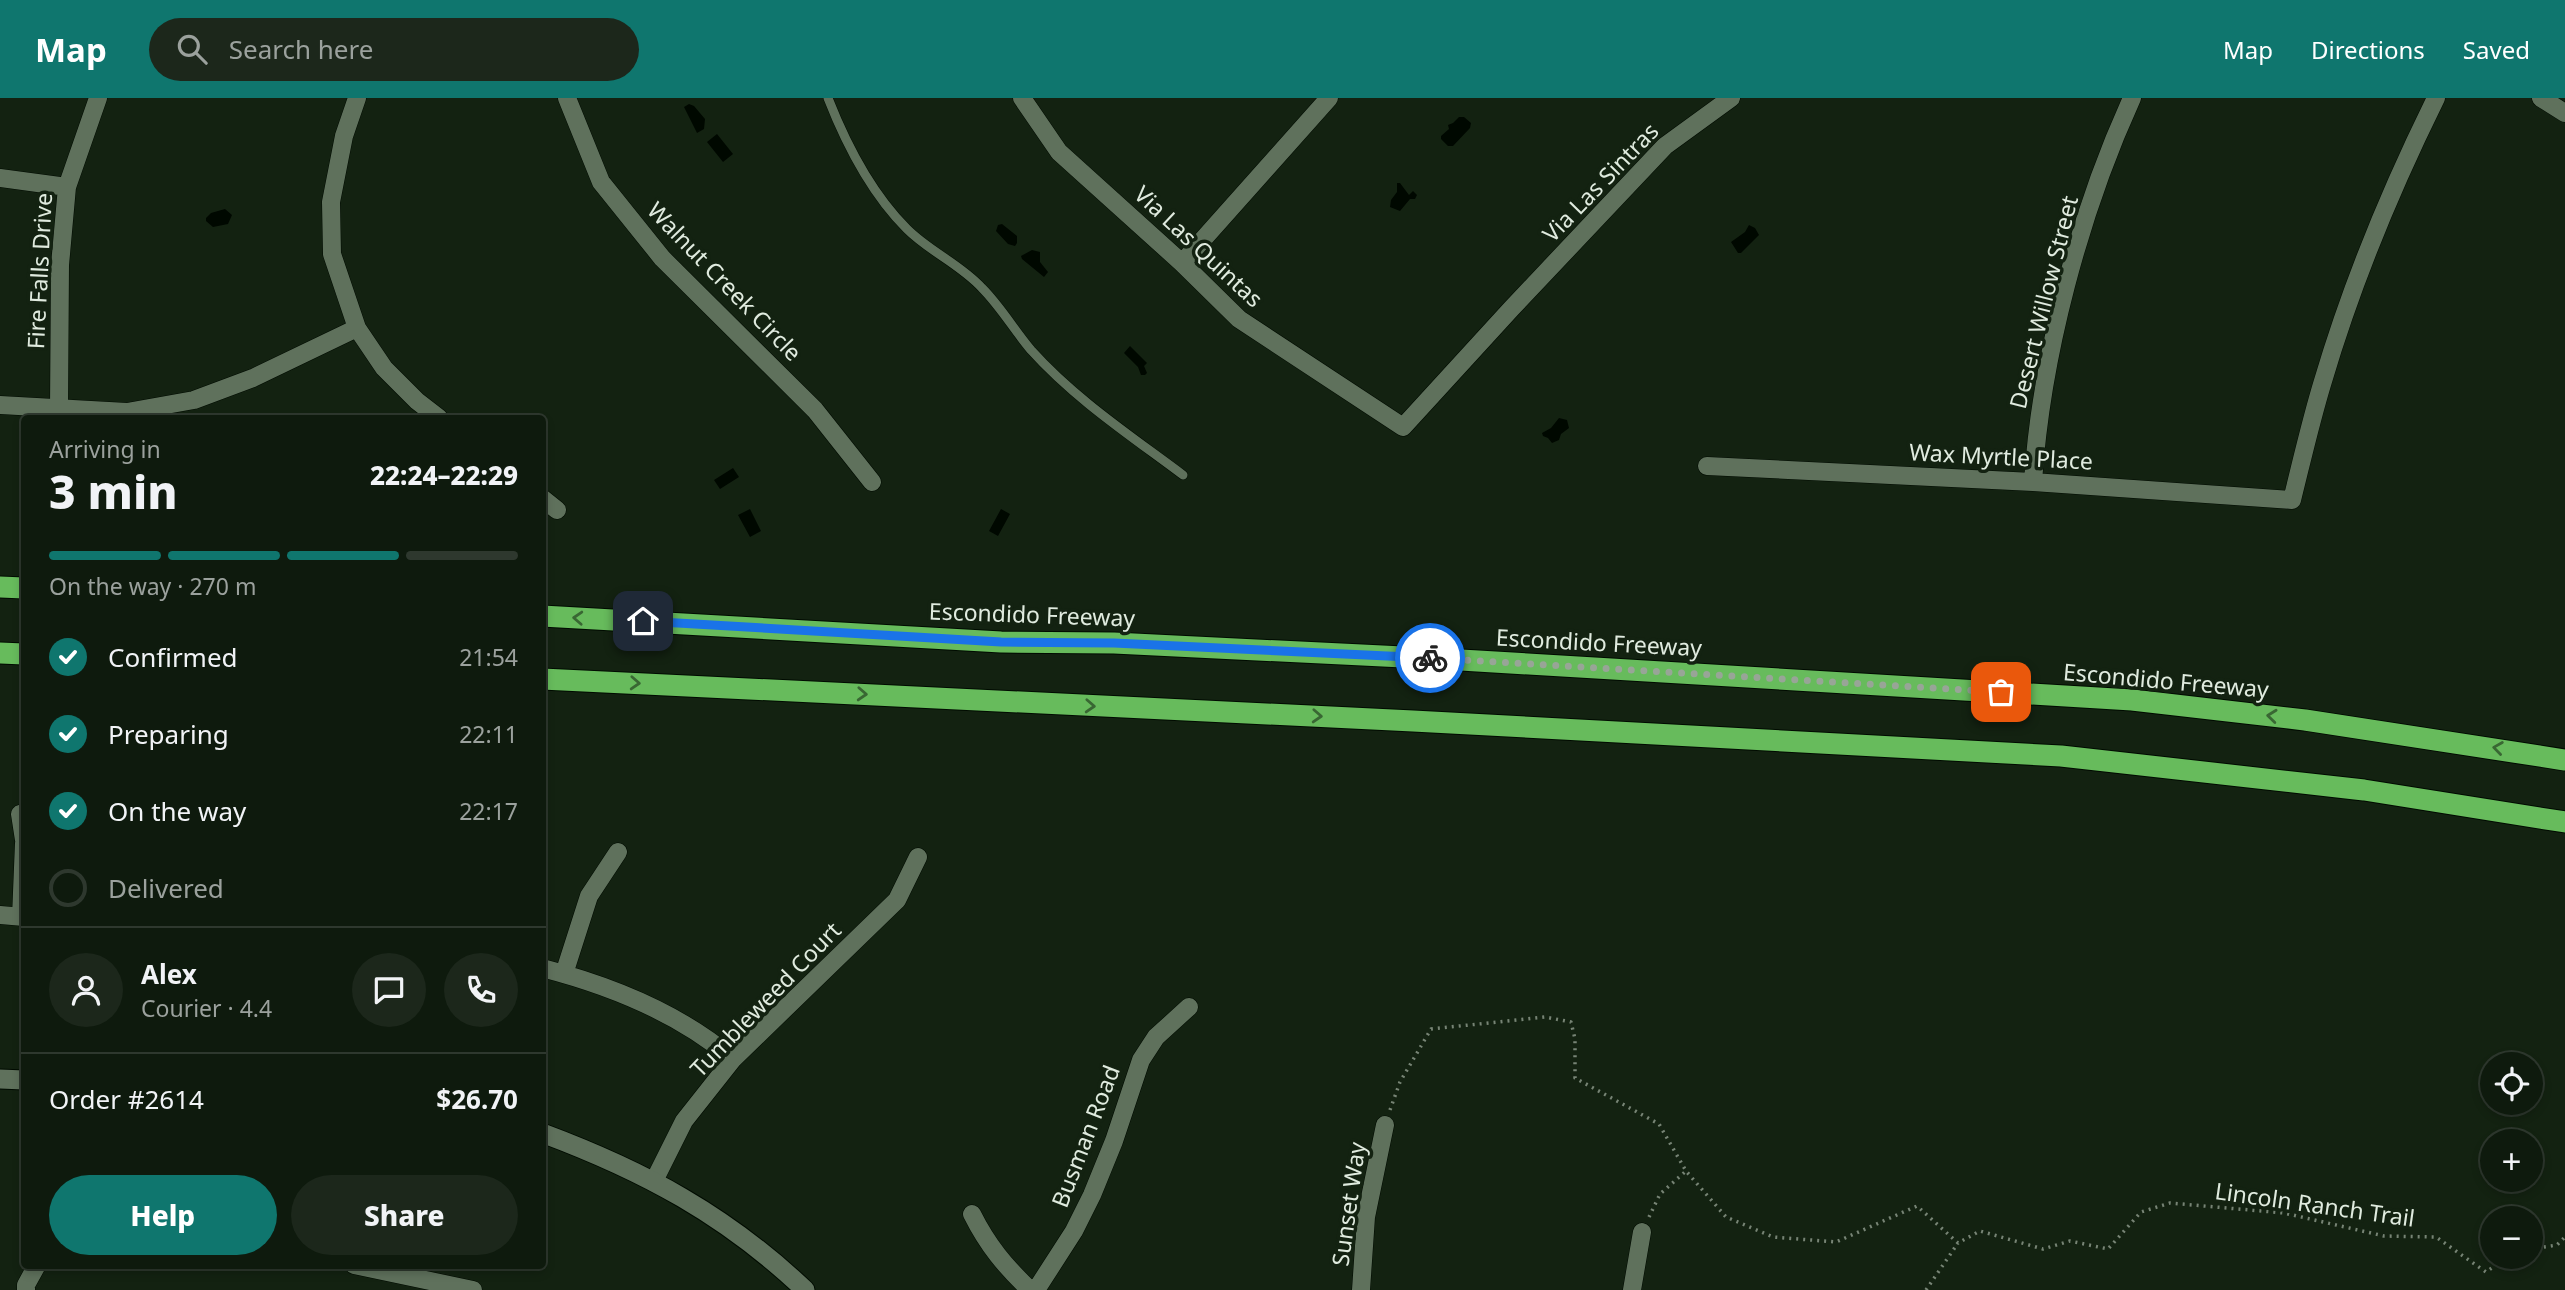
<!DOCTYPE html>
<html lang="en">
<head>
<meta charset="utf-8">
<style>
	body { margin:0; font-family:"Noto Sans",sans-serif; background:#1c271b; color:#f1f3f6; height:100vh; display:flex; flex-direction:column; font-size:26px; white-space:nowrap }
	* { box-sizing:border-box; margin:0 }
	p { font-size:23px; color:#9ba19d }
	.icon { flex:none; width:38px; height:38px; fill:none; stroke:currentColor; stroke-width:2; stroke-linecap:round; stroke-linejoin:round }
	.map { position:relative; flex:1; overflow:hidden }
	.details { position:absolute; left:21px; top:317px; width:525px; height:854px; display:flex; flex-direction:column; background:#0e1a0d; border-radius:7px; box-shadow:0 4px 10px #0003,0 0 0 2px #2e382e }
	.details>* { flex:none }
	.buttons { position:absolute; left:2480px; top:954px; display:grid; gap:14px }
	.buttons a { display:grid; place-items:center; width:63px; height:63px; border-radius:50%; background:#0e1a0d; box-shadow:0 4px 10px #0003,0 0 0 2px #2e382e; font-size:35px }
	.pin { position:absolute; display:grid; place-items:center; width:60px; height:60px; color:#fff; margin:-30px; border-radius:14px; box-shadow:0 4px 10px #0006 }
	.courier { position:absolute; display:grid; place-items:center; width:70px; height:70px; margin:-35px; border:5px solid #1a73e8; border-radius:50%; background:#fff; color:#222; box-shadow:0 2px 9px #0007 }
	.head em { font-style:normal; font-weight:800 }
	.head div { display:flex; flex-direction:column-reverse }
	.head { display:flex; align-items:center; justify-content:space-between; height:119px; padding:0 28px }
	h1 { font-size:46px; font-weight:800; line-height:52px }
	.bar { display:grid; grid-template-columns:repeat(4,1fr); gap:10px 7px; align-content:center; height:84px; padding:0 28px }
	.bar i { height:9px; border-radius:5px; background:#2e382e }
	.bar .current { background:#0f766e }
	.bar p { grid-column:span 4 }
	.line { display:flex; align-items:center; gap:18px; padding:0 28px; border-top:2px solid #2e382e }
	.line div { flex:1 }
	.round { display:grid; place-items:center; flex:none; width:74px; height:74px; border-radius:37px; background:#1c271b }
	ol { padding:0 28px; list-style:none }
	li { display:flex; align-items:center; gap:21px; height:77px }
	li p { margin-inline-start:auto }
	li .icon { padding:7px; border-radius:50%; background:#0f766e; color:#fff; stroke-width:4 }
	li:last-child { color:#9ba19d }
	li i { width:38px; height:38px; border:4px solid #2e382e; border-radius:50% }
	.action { display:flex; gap:14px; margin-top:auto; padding:14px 28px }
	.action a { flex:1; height:80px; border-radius:42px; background:#0f766e; color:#fff; font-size:28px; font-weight:800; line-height:80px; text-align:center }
	.action a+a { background:#1c271b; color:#f1f3f6 }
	header { display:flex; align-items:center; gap:42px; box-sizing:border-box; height:98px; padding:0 35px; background:#0f766e; color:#fff }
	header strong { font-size:33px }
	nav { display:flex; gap:38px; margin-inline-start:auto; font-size:24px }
	.search { width:490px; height:63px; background:#1c271b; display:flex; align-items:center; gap:18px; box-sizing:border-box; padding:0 24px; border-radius:38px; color:#9ba19d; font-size:26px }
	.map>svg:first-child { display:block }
	.water { fill:#000800 }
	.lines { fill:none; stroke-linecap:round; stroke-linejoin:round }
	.service-casing { stroke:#010b01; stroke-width:10 }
	.minor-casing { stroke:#010b01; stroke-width:19 }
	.secondary-casing { stroke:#010b01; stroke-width:21 }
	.motorway-casing { stroke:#010b01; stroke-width:23 }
	.path { stroke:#778475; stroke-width:3.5; stroke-dasharray:2 5; stroke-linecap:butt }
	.service { stroke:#5f715c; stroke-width:9 }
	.minor { stroke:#5f715c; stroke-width:18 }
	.secondary { stroke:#5f715c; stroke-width:19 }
	.motorway { stroke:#67bb5c; stroke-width:21 }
	.oneway { stroke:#396733 }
	.done { stroke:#98a597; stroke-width:7; stroke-dasharray:0 12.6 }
	.route { stroke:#1a73e8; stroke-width:9 }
	.labels { text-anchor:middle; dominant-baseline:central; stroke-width:7; stroke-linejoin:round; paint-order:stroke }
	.street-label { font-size:23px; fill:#e0ebdf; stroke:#132211 }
</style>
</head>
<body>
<header>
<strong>Map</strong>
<div class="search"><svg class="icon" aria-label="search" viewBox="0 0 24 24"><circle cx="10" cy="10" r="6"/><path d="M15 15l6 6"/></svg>Search here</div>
<nav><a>Map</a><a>Directions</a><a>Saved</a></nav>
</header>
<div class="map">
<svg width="2565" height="1192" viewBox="0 0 2565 1192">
	<rect width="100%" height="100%" fill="#132211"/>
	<path class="water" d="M689,6L694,8L705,21L704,31L697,35L684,9Z
		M1459,19H1464L1471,25L1470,30L1453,48H1448L1441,41V38L1449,31L1448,27L1453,25Z
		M717,36L733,56L723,64L707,44Z
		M1397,85H1400L1409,97L1413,93L1417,97L1415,101H1410L1400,113L1390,109L1391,102L1397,94Z
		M225,111L232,117L228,126L213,129L206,123V120L211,115Z
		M1002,126L1017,138V145L1015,148L1008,146L996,133L998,127Z
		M1749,127L1755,130L1759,137L1741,155H1738L1731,144L1745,134Z
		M1032,152L1040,154V164L1048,174L1044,179L1022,161L1021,158Z
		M1130,248L1147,265L1144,268L1147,275L1145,277H1141L1138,269L1124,255Z
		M1559,320L1567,322L1569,330L1561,336L1559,342L1552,345L1548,340L1543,338L1542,335L1551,330Z
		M733,370L739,379L720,391L714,382Z
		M750,411L761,433L750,439L738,417Z
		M1001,411L1010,416L998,438L989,433Z"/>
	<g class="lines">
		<g class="service-casing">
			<path id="service" d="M828,0C846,46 872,96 907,131C930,154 960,166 982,190C1001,209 1014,232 1031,252C1075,301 1131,338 1183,377"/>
		</g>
		<g class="minor-casing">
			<path id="minor" d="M357,0L344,38L331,104L332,156L357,230L384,270L417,303L439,320
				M567,0L601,84L662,160L815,312L872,384
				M1022,0L1059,54L1182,165L1239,221L1403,329L1511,211L1665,48L1731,0
				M2541,0L2565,15
				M0,80L67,89
				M1182,165L1329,0
				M0,307L127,314L194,302L253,280L357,230
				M59,311L60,167L67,89L98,0
				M1707,368L2033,384L2292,402C2302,362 2311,322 2323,283C2352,185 2391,91 2436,0
				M2033,384C2041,258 2080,114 2132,0
				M542,400L557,412
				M20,716L24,742
				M0,817L24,819
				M21,819L24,745
				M542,870C612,888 679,915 733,961
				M564,876L589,798L618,754
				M654,1083L684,1023L733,961L897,802L918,759
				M972,1116C988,1148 1005,1168 1030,1192
				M354,1167L473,1192
				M26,1192V1187L37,1167
				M1036,1192L1074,1133L1092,1097L1114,1043L1141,962L1156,939L1189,909
				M1361,1192L1366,1119L1385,1027
				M1632,1192L1642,1134"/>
		</g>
		<g class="secondary-casing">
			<path id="secondary" d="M0,981L24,982
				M542,1035C644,1073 726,1117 805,1192"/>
		</g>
		<g class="motorway-casing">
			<path id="motorway" d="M0,489L24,490
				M542,518L1001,544L1114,545L1444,561L2132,602L2305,622L2565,662
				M0,555L24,556
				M542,581L1413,623L2061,658L2364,692L2565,724"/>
		</g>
		<path class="path" d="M1390,1012L1400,984L1431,931L1545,919L1571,924L1575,941V980L1659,1026L1686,1073L1726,1119L1773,1139L1836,1144L1917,1108L1958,1145L1980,1133L2043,1151L2070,1143L2108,1151L2141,1114L2170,1105L2284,1115L2384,1138L2436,1139L2486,1174L2509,1158
			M1649,1119L1660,1096L1686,1073
			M2530,1151L2557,1147L2565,1139
			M1926,1192L1958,1145"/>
		<use href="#service" class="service"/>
		<use href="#minor" class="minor"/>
		<use href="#secondary" class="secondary"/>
		<use href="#motorway" class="motorway"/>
	</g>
	<defs><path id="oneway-chevron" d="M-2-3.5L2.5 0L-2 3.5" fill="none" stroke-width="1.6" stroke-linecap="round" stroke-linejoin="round" transform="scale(1.75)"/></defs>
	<g class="oneway">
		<use href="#oneway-chevron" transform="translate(578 520) rotate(-177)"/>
		<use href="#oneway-chevron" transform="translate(635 585) rotate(3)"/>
		<use href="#oneway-chevron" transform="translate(862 596) rotate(3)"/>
		<use href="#oneway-chevron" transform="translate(1090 608) rotate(3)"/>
		<use href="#oneway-chevron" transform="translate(1317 618) rotate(3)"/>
		<use href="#oneway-chevron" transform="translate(2272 618) rotate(-174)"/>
		<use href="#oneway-chevron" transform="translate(2498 650) rotate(-172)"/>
	</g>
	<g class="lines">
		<path class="done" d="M1430,560L2001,594"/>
		<path class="route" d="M643,523L1001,544L1114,545L1430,560"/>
	</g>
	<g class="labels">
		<g class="street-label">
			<text transform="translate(1600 84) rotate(-46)">Via Las Sintras</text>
			<text transform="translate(1199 148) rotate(43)">Via Las Quintas</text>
			<text transform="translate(39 173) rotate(-87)">Fire Falls Drive</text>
			<text transform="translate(725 183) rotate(46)">Walnut Creek Circle</text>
			<text transform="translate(2043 204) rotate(-76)">Desert Willow Street</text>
			<text transform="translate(2001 358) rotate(3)">Wax Myrtle Place</text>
			<text transform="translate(1032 516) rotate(2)">Escondido Freeway</text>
			<text transform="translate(1599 544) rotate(3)">Escondido Freeway</text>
			<text transform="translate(2166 582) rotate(5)">Escondido Freeway</text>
			<text transform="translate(765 901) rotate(-46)">Tumbleweed Court</text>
			<text transform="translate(1085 1038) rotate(-69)">Busman Road</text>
			<text transform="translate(1348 1106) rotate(-82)">Sunset Way</text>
			<text transform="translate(2315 1106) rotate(8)">Lincoln Ranch Trail</text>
		</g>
	</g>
</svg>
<div class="buttons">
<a><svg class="icon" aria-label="locate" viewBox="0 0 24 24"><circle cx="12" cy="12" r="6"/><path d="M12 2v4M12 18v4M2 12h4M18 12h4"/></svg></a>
<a>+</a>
<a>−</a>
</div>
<div class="pin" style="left:2001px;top:594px;background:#ea580c"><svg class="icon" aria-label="bag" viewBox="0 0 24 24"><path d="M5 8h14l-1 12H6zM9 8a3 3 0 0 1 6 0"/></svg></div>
<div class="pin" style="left:643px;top:523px;background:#1f2937"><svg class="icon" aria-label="home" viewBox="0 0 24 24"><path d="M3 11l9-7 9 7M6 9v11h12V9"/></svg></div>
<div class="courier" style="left:1430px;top:560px"><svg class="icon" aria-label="bike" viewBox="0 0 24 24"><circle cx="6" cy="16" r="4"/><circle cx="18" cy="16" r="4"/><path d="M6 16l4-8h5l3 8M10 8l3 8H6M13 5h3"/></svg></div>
<section class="details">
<div class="head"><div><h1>3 min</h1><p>Arriving in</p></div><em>22:24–22:29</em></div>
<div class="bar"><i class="current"></i><i class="current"></i><i class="current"></i><i></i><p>On the way · 270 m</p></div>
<ol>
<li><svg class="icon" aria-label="check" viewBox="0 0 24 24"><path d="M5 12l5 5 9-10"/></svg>Confirmed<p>21:54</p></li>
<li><svg class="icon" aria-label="check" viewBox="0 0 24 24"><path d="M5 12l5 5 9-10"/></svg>Preparing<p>22:11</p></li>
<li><svg class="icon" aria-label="check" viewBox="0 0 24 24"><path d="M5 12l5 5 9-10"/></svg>On the way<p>22:17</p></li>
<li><i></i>Delivered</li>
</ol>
<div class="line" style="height:126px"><a class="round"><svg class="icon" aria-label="person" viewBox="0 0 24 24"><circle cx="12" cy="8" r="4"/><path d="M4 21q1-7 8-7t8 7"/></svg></a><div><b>Alex</b><p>Courier · 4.4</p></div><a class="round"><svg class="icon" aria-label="chat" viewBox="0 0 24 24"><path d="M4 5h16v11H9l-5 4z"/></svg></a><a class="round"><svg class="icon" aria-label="phone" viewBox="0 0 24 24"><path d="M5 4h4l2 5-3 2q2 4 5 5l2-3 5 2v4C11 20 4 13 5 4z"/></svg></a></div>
<div class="line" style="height:91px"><div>Order #2614</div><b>$26.70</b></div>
<div class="action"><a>Help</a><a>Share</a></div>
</section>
</div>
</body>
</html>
